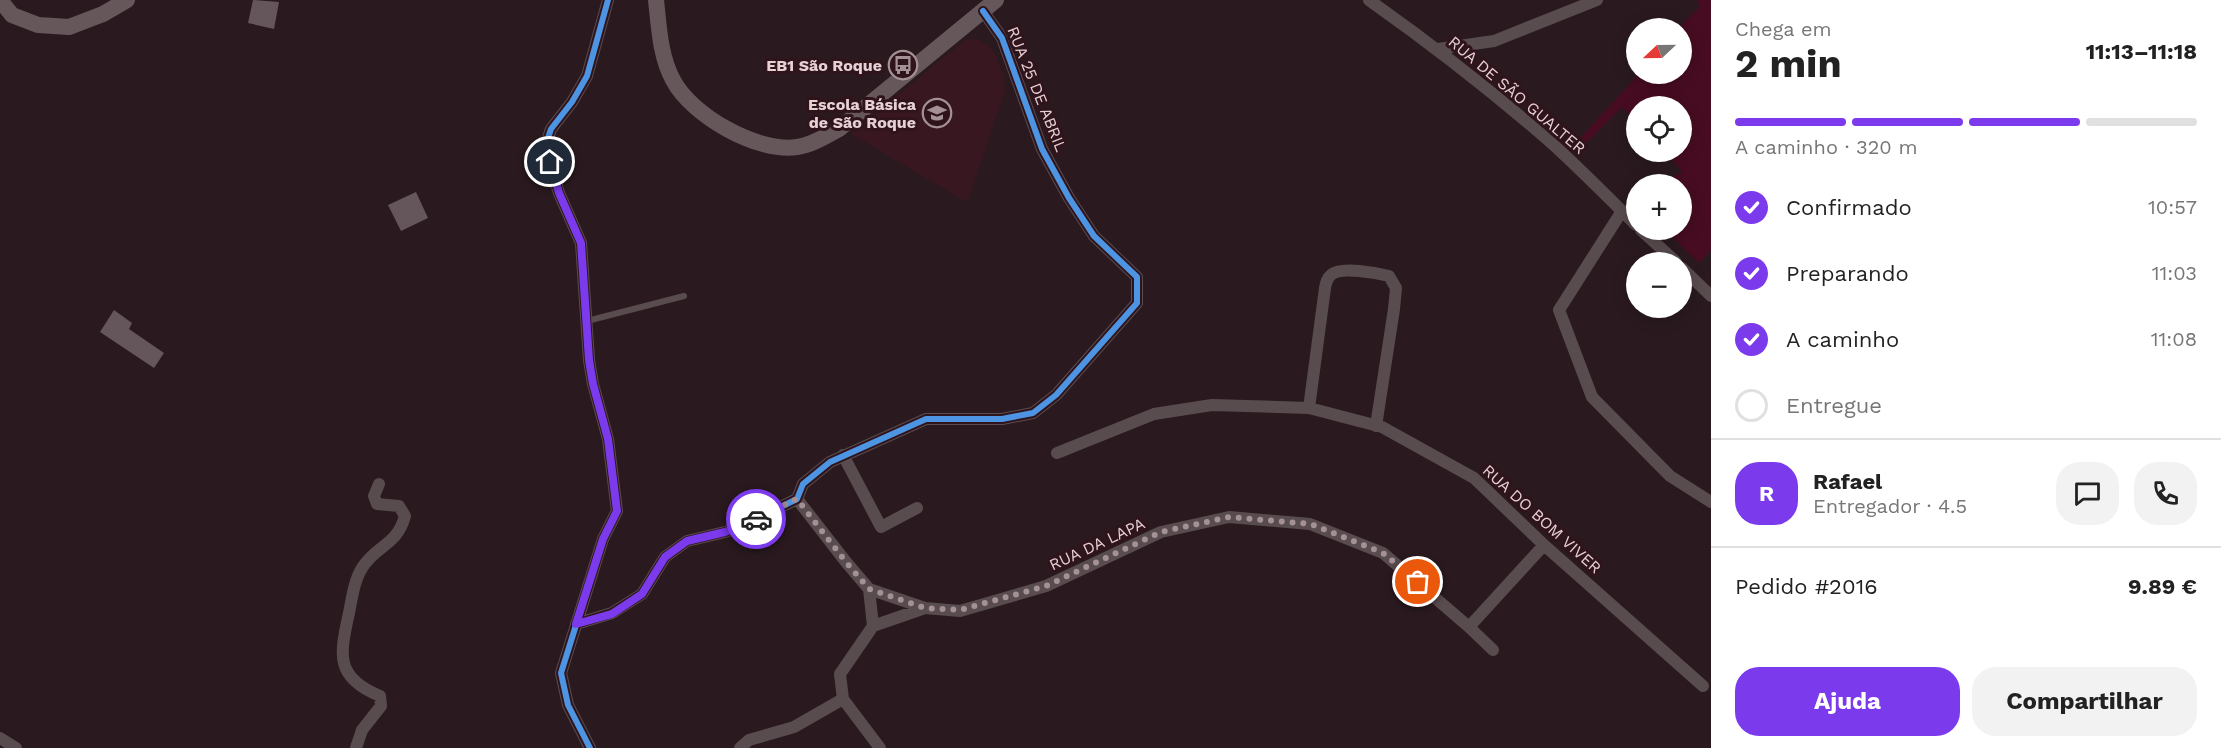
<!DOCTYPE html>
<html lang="pt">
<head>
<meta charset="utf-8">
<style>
	body { margin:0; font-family:"Work Sans",sans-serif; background:#f2f2f2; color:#222; height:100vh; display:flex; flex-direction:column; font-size:22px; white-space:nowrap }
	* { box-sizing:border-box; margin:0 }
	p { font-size:20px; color:#767676 }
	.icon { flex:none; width:33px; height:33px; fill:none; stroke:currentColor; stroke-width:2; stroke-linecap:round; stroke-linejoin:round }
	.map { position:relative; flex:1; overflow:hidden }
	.sheet { display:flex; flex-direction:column; background:#fff; width:510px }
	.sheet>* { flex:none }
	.needle { width:39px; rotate:248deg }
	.buttons { position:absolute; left:1626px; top:18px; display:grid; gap:12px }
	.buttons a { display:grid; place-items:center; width:66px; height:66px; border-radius:50%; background:#fff; box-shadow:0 3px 15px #0003; font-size:30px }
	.pin { position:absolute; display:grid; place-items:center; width:51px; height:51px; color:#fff; margin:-26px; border:3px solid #fff; border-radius:50%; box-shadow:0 2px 6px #0007 }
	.courier { position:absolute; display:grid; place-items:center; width:60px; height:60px; margin:-30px; border:4px solid #7c3aed; border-radius:50%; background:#fff; color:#222; box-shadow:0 2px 8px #0007 }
	.headline em { font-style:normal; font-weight:700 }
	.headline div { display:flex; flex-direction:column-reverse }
	.headline { display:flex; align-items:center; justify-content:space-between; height:102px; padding:0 24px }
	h1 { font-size:39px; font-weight:700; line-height:45px }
	.bar { display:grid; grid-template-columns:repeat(4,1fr); gap:9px 6px; align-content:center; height:72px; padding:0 24px }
	.bar i { height:8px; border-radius:4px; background:#e0e0e0 }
	.bar .selected { background:#7c3aed }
	.bar p { grid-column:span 4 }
	.line { display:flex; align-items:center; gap:15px; padding:0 24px; border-top:2px solid #e0e0e0 }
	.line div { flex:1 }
	.round { display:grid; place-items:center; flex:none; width:63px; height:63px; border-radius:24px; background:#f2f2f2 }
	ol { padding:0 24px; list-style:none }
	li { display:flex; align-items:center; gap:18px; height:66px }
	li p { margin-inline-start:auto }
	li .icon { padding:6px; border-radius:50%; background:#7c3aed; color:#fff; stroke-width:4 }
	li:last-child { color:#767676 }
	li i { width:33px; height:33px; border:3px solid #e0e0e0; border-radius:50% }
	.button { display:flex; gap:12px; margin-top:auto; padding:12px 24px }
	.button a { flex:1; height:69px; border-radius:24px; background:#7c3aed; color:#fff; font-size:24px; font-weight:700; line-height:69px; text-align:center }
	.button a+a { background:#f2f2f2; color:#222 }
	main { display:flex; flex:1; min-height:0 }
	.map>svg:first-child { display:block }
	.built { fill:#381721 }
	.green { fill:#470c22 }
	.building { fill:#64565a }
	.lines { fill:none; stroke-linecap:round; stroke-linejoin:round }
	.lane { stroke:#594c4f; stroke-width:6 }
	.street { stroke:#594c4f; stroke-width:12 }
	.secondary { stroke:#66575b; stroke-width:16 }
	.cycleway-casing { stroke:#30141c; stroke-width:10 }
	.cycleway { stroke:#4d94e3; stroke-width:6 }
	.done { stroke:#a49195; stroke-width:6; stroke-dasharray:0 10.8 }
	.route { stroke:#7c3aed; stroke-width:8 }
	.labels { text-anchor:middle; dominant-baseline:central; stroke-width:6; stroke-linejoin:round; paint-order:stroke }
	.poi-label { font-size:16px; font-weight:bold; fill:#e6d1d5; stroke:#30141c; text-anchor:end }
	.street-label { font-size:16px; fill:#e6d1d5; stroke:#30141c }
</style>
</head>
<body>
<main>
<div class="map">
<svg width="1711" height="748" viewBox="0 0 1711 748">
	<rect width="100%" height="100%" fill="#2a1a1f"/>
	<path class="built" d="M971,39L980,40L989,46L995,54L1004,76L1005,91L967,202L851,134L964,41Z"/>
	<path class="green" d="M1697,0H1711V250L1699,263L1665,230H1682V184H1656L1683,172L1664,152H1682V106H1636V122L1622,107L1579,150L1574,145L1639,74H1682V28H1679L1700,6Z"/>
	<path class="building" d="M253,0L279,2L274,29L248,23Z
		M416,192L428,218L401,231L388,205Z
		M114,310L132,323L129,329L164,353L154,368L100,332Z"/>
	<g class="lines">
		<path class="lane" d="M587,321L684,296"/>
		<path class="street" d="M1369,0C1434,46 1497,95 1557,148C1584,173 1610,199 1636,225
			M1438,49L1494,41L1597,0
			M1622,211L1559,310L1592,397L1670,476L1711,502
			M1641,230L1676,262
			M1682,268L1711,296
			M1309,408L1325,288C1326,283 1327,278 1331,275C1340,266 1377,273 1389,276L1396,288L1394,309L1376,426
			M1057,453L1154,414L1212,405L1309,408L1382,427L1474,478L1544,545L1703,686
			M843,455L881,527L917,508
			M797,499L846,562L869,589L873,626L840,674L843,699L880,748
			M869,589L925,608L960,611L1046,586L1161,532L1229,517L1310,524L1383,553L1469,627L1493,650
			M576,624L612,613L642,594L665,557L687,541L725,532L746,524L797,499L803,484L830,462L926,419H1002L1033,413L1056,395L1137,303V277L1094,236L1069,198L1042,149L1002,38L983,11
			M873,626L925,608
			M1469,627L1544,545
			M0,738L16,748
			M356,748L362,730L381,706L380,696C334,677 340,654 349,613C352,598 354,581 362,568C376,545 397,546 405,516L399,506L377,504L374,496L379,484
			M590,748L568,705L561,673L603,539L617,511L608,439L593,384L589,360L581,243L559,193L545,147L551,129L572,102L587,76L608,0
			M740,748L749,740L794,727L843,699"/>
		<path class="secondary" d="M0,0L12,15L38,25L69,27L103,14L127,0
			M656,0C659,27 660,56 673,80C691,115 757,153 797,147C812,145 826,136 839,129L996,0"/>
		<g class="cycleway-casing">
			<path id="cycleway" d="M576,624L612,613L642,594L665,557L687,541L725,532L746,524L797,499L803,484L830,462L926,419H1002L1033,413L1056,395L1137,303V277L1094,236L1069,198L1042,149L1002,38L983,11
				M590,748L568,705L561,673L603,539L617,511L608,439L593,384L589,360L581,243L559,193L545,147L551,129L572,102L587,76L608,0"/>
		</g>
		<use href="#cycleway" class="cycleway"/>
	</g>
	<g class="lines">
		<path class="done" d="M756,519L797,499L846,562L869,589L925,608L960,610L1046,586L1161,532L1229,517L1311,524L1383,553L1418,582"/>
		<path class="route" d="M550,162L559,193L581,243L589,360L593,384L608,439L617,511L603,539L576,624L612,614L642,594L665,557L687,541L725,532L756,519"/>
	</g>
	<defs>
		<g id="bus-ring" transform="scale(1.5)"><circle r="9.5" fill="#30141c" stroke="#a49195" stroke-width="1.5"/><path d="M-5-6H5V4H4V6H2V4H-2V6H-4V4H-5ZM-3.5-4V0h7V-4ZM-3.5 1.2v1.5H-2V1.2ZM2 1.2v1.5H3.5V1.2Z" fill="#a49195"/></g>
		<g id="school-ring" transform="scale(1.5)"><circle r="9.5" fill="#30141c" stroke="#a49195" stroke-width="1.5"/><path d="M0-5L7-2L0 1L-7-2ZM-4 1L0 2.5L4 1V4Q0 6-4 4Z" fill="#a49195"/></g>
	</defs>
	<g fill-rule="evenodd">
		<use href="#bus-ring" x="903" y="65"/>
		<use href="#school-ring" x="937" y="113"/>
	</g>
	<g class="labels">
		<g class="poi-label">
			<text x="882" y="65">EB1 São Roque</text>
			<text x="916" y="104">Escola Básica<tspan x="916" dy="18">de São Roque</tspan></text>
		</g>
		<g class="street-label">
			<text transform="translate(1037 89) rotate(68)">RUA 25 DE ABRIL</text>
			<text transform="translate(1517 95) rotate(40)">RUA DE SÃO GUALTER</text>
			<text transform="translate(1542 519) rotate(42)">RUA DO BOM VIVER</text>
			<text transform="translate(1097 544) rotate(-25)">RUA DA LAPA</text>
		</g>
	</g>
</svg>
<div class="buttons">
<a><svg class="needle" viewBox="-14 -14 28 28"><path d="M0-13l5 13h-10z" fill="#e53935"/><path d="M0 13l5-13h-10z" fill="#767676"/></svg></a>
<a><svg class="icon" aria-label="locate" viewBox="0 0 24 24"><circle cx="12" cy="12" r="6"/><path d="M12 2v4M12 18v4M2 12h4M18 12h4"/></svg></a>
<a>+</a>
<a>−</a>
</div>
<div class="pin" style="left:1418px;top:582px;background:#ea580c"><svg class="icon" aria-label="bag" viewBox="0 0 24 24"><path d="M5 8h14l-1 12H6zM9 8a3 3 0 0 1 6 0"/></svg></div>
<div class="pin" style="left:550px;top:162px;background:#1f2937"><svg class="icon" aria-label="home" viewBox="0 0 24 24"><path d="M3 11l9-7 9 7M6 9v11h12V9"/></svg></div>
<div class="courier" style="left:756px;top:519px"><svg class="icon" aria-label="car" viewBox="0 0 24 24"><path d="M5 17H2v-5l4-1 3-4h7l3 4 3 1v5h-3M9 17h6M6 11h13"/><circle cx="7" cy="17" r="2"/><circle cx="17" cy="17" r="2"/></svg></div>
</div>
<section class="sheet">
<div class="headline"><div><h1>2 min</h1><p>Chega em</p></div><em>11:13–11:18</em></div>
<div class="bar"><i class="selected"></i><i class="selected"></i><i class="selected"></i><i></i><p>A caminho · 320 m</p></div>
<ol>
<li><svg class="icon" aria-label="check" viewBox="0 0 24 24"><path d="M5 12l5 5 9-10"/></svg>Confirmado<p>10:57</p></li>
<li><svg class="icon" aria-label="check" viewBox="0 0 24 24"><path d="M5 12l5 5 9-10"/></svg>Preparando<p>11:03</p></li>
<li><svg class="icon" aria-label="check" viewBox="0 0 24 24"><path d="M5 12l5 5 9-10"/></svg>A caminho<p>11:08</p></li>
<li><i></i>Entregue</li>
</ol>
<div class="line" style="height:108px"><b class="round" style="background:#7c3aed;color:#fff">R</b><div><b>Rafael</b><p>Entregador · 4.5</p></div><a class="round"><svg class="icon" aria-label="chat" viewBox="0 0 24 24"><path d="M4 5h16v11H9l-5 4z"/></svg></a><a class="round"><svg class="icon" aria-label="phone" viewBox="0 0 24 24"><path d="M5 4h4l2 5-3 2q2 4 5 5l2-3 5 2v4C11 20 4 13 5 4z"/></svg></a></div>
<div class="line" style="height:78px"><div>Pedido #2016</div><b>9.89 €</b></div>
<div class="button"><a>Ajuda</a><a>Compartilhar</a></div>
</section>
</main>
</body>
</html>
